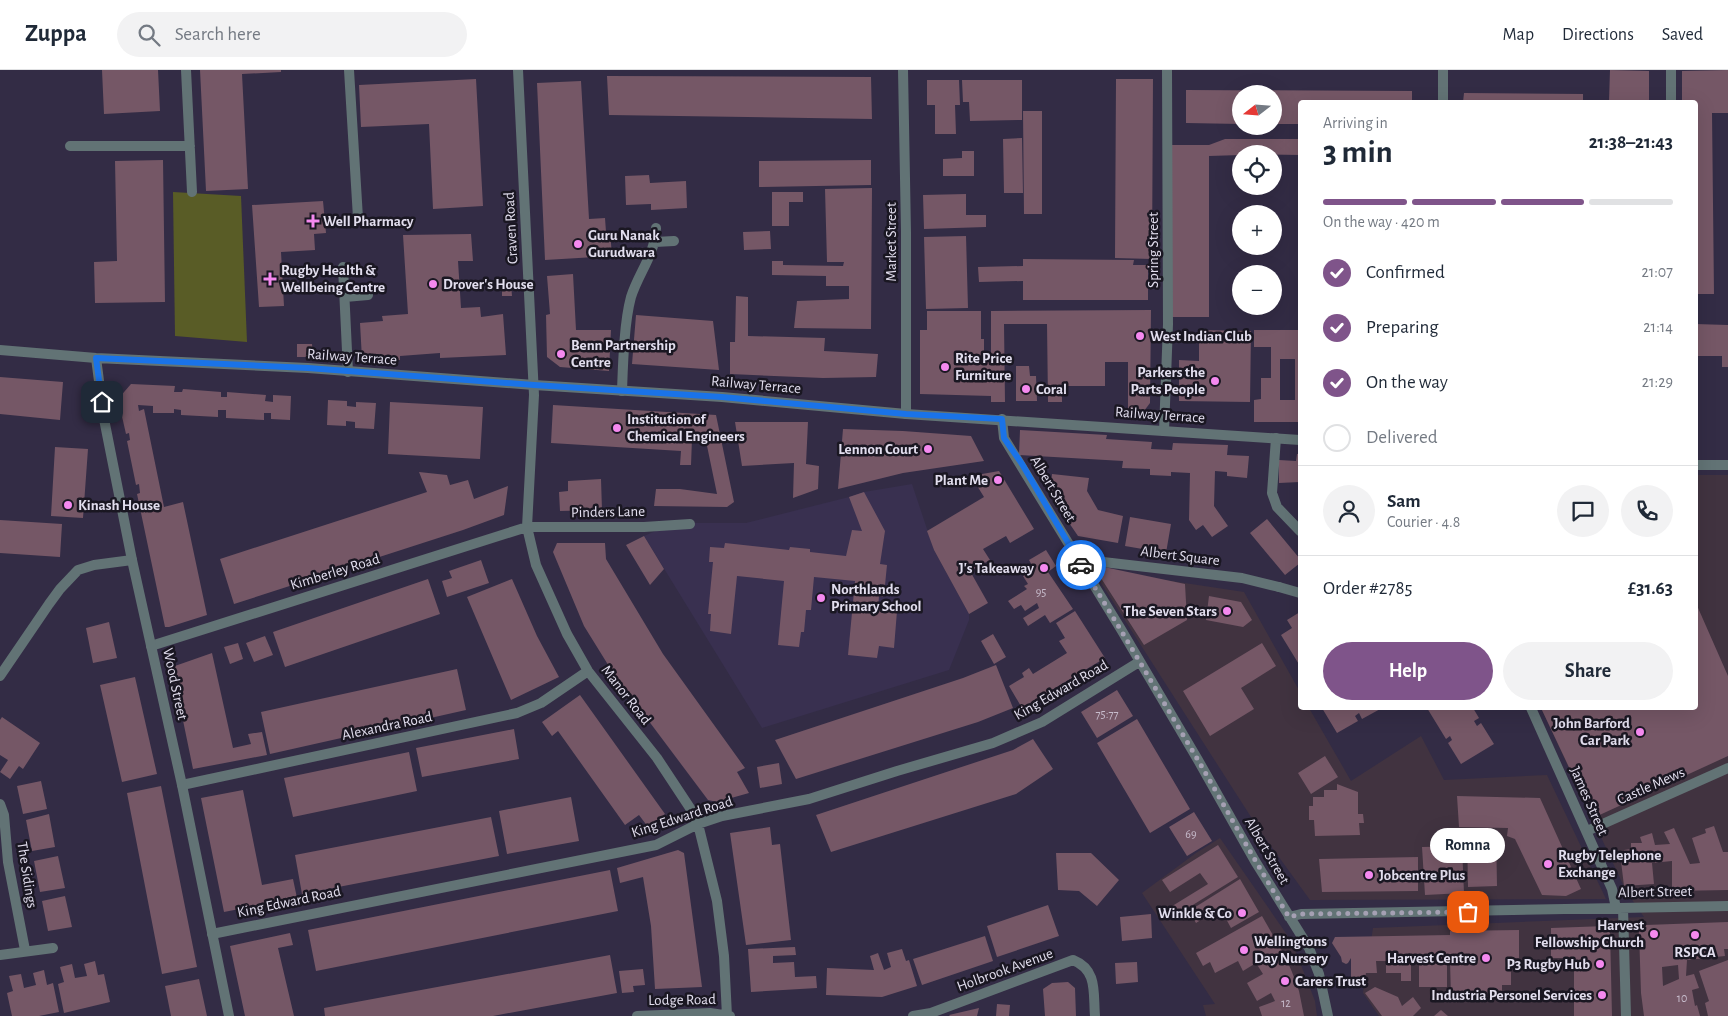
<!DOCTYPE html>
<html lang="en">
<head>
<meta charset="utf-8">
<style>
	body { margin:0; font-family:"Alegreya Sans",sans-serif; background:#f2f2f3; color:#1f2937; height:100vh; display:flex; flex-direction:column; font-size:19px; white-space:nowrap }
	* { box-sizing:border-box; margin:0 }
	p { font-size:16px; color:#747a83 }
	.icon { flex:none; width:28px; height:28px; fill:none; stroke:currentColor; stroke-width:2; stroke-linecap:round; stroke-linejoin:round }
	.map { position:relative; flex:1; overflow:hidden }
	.details { position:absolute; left:1298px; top:30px; width:400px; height:610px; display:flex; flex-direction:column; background:#fff; border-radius:5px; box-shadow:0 5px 20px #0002 }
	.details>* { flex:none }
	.needle { width:32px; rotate:253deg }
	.tools { position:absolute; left:1232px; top:15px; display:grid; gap:10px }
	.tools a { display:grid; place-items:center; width:50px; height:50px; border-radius:50%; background:#fff; box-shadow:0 5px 20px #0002; font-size:25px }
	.pin { position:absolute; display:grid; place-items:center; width:42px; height:42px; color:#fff; margin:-21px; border-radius:10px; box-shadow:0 2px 8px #0006 }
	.courier { position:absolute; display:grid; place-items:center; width:50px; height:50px; margin:-25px; border:4px solid #1a73e8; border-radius:50%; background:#fff; color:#222; box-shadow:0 1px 6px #0007 }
	.bubble { position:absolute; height:35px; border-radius:18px; background:#fff; box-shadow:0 5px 20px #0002; font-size:16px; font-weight:700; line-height:35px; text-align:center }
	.summary em { font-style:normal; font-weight:700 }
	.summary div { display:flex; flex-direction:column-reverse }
	.summary { display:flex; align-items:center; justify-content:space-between; height:85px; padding:0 25px }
	h1 { font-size:32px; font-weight:700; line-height:38px }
	.bar { display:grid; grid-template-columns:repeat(4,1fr); gap:8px 5px; align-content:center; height:60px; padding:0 25px }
	.bar i { height:6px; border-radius:4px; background:#e0e1e3 }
	.bar .current { background:#7f548a }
	.bar p { grid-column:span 4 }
	.line { display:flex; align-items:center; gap:12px; padding:0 25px; border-top:1px solid #e0e1e3 }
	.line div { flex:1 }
	.round { display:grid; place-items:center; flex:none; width:52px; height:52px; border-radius:26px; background:#f2f2f3 }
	ol { padding:0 25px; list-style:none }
	li { display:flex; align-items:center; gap:15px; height:55px }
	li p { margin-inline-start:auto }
	li .icon { padding:5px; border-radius:50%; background:#7f548a; color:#fff; stroke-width:4 }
	li:last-child { color:#747a83 }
	li i { width:28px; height:28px; border:2px solid #e0e1e3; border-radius:50% }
	.cta { display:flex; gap:10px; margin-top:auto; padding:10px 25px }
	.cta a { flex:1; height:58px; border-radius:30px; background:#7f548a; color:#fff; font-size:20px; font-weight:700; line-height:58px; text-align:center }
	.cta a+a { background:#f2f2f3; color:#1f2937 }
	header { display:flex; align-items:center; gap:30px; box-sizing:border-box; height:70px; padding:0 25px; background:#fff; border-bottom:1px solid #e0e1e3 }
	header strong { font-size:24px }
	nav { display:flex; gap:28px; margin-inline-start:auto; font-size:18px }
	.search { width:350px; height:45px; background:#f2f2f3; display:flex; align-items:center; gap:12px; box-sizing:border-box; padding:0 18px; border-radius:28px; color:#747a83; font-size:19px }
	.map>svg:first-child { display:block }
	.commercial { fill:#413340 }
	.built { fill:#393050 }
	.green { fill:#595c26 }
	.building { fill:#755766; fill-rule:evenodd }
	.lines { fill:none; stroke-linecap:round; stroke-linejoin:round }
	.pedestrian { stroke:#627375; stroke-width:10 }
	.minor { stroke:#627375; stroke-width:10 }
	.tertiary { stroke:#627375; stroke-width:10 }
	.done { stroke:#a5a0b3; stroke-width:5; stroke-dasharray:0 9 }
	.route { stroke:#1a73e8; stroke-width:6 }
	.poi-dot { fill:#f589ef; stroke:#1a1722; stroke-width:2 }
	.labels { text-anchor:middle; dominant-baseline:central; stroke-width:5; stroke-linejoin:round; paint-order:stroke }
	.number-label { font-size:12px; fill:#c7bccc }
	.poi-label { font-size:15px; font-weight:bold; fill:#e2deee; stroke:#1a1722; text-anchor:start }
	.street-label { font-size:15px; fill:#e2deee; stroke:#1a1722 }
</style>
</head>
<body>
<header>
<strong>Zuppa</strong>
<div class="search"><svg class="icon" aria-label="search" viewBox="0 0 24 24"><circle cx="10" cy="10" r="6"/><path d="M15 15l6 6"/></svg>Search here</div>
<nav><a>Map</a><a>Directions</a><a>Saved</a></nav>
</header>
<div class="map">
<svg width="1728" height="946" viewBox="0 0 1728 946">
	<rect width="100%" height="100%" fill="#332c45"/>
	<path class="commercial" d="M1695,405H1728V946H1379L1363,923L1373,858L1644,847L1626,821L1541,638H1695Z
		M1092,499L1244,522L1300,622V638H1309L1351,711L1421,666L1444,710L1547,705L1606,829L1310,830L1260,761Z
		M1220,768L1292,872L1315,931L1317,946H1206L1203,935L1215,934L1142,823L1196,783Z"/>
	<path class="built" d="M912,414L934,480L969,544V550L949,600L762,658L644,466L674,453H746L849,427L864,422Z"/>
	<path class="green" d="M173,122L241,126L247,272L175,266Z"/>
	<path class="building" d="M102,0H158L160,41L104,44Z
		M200,0H281V2L242,4L248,119L206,121Z
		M1610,0L1649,1V32H1609Z
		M1728,0V43H1712L1714,224H1695V32H1682V1Z
		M607,6L871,7L872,49L609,45Z
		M476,9L483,136L433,139L429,54L361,57L359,15Z
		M1116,9H1153L1152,189L1115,188Z
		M927,10H959L960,35H955L956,64H935V35H927Z
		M962,10H1022V50L970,51L969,32H963Z
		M581,11L589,149L605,148L606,162L610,161L612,186L545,190L537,13Z
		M1186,20L1412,21V32H1300V54H1274V24H1241V54L1186,53Z
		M1464,23L1583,24V32H1463Z
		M1023,41H1042V144H1024Z
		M1022,68L1023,123H1004L1003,69Z
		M1225,69H1300V85L1241,84V85L1209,86V247H1171V75H1209Z
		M962,81H974V106H943V89L962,88Z
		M163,90L165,232L95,233L94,192L117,191L115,91Z
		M871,90V115L759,117V91Z
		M649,105L650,113L686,111L687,138L651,140V134L626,135L625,106Z
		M872,118L871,259L794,258L797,231L849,229V216H826V206L772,205V191H783V195L843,196L844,192H827L825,119Z
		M772,122H803V132H789V156H772Z
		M966,124V145H986V157L924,159L923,125Z
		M323,131L326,163L314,164L315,180L281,182L284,236L259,237L252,135Z
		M770,161L771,179L744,180L743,162Z
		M471,164L473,191H458L461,238L480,237L481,247L503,244L506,285L440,288V283L400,286V290L390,291V287L362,289L360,253L383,251L382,246L408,244L403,165Z
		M966,166L968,238L926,239L924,167Z
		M1023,189L1134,190L1133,195H1148V230H1023V211L979,212L978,197L1023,196Z
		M573,204L576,260H611L609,301L560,297L547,287L546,245L550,244L547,206Z
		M511,214L512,226H502V215Z
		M736,226L748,227V266L825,268L824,281L878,284L876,307L823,308L730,304V272H735Z
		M1151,240L1150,333L1144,341L1128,340V292H1105V316H1062V332H1048L1047,254H1004L1005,332H991V326L920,324V260H927V241H981V269H984V292H991V241Z
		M636,245L713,251L719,300L632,294Z
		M1695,254L1728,255V297H1722V286H1695Z
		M1199,260L1251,261L1250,332L1179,331V290L1199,291Z
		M1254,260H1300V352H1254V330L1261,329V308H1271V277H1254ZM1280,289H1295V330H1280Z
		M297,274H312L313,287H297Z
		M1016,296H1029L1030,306H1036L1037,331H1016Z
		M0,307L63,312L60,350L0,344Z
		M131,314L175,316L174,322H182L183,319L221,322V327H227V322L266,325L265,331L273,332V325L291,326L290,350L271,349V343H264V350L226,348V340H218V347L181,345V340L174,339V343H153V336L138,335L139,341L144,339L164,437L183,432L207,545L169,557H165L137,424L140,423L139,414L136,415L127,371L130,370L129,363L126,364L118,329Z
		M328,330L347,331V336L356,337V332L376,333L374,359L355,358V352L346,351V356L327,355Z
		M390,332L483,337L480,389L388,384Z
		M553,335L716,345L734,432L727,437L654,436L656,419H680L717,424L706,371L692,369L691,395H680L681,381L551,373Z
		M735,352H808L806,394L819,396L818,419L793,428L794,393L742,396Z
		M843,359L903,361L971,366L984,391L903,403L838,419Z
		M1020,360L1107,365L1106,369L1152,372L1151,379L1172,380L1173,373L1228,375L1227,385L1249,386L1247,408L1227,406V402L1215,401L1214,436L1228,456L1212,467L1203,455L1196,460L1189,450L1190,403L1171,402V406L1150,405V399L1122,398L1123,391L1019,385Z
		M55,377L88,379L83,448L51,446Z
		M1297,384H1300V412L1279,413V390L1296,391Z
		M999,401L1034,459L1010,473L1006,466L983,479L990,490L970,501L988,533L969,544L934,480L927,461L984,427L971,406Z
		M419,402L447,405L450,415L468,410L474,429L508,416L504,445L463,460L234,534L220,489L427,422Z
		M1052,404L1089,408L1087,421L1098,440L1123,446L1118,473L1078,466L1050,425Z
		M601,409L602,440L560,441L559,422L568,421V411Z
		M864,422L885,461L880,494L887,495L885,515L880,514V519H884L883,527L879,526L878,540L897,541L894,578L879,576L877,588L848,585L855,511L814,507L811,540H806L804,562H801L799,577L778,575L784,511L737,506L731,564L710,561L711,544H708L713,492H709L710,477L724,478L725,473L789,480L790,477L810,479V482L846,486L852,460L862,461L849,427Z
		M1130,447L1171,454L1166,483L1125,476Z
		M1267,449L1300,489V493L1285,505L1250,463Z
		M0,450L62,454L60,487L0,483Z
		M644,466L664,499L650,515L626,475Z
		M557,473H605L606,489L663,584L745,698L737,702L749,723L717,732L708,730L615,606L584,556L553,482Z
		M1046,480L1056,496L1048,502L1073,539L1050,553L1045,545L1028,556L1023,548L1039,538L1037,533L1025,541L1021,535L1014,539L1008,531L1027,519L1024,516L1028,514L1023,506L1034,499L1029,490Z
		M481,490L489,513L447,527L442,511L452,508L449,501Z
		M1104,497L1185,514L1187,550L1144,575L1099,505Z
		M428,509L440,544L285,597L273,562Z
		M512,509L537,566L559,607L511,630L467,527Z
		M1209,526L1241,532L1252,550L1243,557L1206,550Z
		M1695,531L1728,606V686L1593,748L1541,638H1695Z
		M1075,541L1105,588L1022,638L1009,616L1024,607L1022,603L1029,598L1033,604L1067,583L1059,571L1065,568L1056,553Z
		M1300,542V596L1281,565L1292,558L1287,550Z
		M109,552L117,588L93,593L86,558Z
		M993,564L1006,587L994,594L981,571Z
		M265,566L273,585L254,592L246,573Z
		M238,573L243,589L230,594L224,577Z
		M1262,573L1276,596L1241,618L1254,639L1210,666L1183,621Z
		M212,583L233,678L251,674L248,664L262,662L267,685L193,699L172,597Z
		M996,595L1013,638L978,652L796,709L775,670L963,608Z
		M457,599L466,640L270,684L261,642Z
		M135,607L157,704L122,712L100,615Z
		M1117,620L1133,646L1097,668L1081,642Z
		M580,625L665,744L648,757L639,745L625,755L558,661L552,666L542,652Z
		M1322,638H1382L1362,649L1359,643L1355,646L1358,651L1337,663Z
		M1427,638H1473L1479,648L1474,651L1477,656L1481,653L1494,674L1461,694L1448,673L1452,670L1450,666L1446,669Z
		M2,647L40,673L23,699L19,696L10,709L0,702L8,690L0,685V650Z
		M1137,649L1190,739L1150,763L1097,673Z
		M514,659L519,689L422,707L416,678Z
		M1033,669L1053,699L1016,724L831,782L816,745L1013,680Z
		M409,682L417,721L293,747L284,708Z
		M1325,686L1338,707L1311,724L1298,703Z
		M779,693L782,714L760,718L757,697Z
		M41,711L47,739L23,744L17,716Z
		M1337,714L1358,722V744H1363L1364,753H1359L1360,765L1315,766L1314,750H1309V736H1313V727H1324V720H1337Z
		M161,716L197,897L162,904L127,723Z
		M243,720L262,815L293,809L297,828L224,842L201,728Z
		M1457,726L1540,728L1581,819L1566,826L1542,825L1515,769L1507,766L1508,758L1459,757Z
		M571,727L579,771L507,784L499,741Z
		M1194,742L1212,771L1187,786L1169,757Z
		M49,744L55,777L32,781L26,750Z
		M491,747L499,786L302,824L295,785Z
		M1714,756L1723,782H1728V820L1672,821V791L1652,793L1654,814L1624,816L1620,783H1625L1624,780L1631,779V773H1642L1640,767L1652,763L1655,775L1670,774L1664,762L1674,758L1690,794L1700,793L1692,768L1706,763L1705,759Z
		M770,757L772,775L780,774L791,870L746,875L730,763Z
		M1496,760L1497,816L1468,817L1467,761Z
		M1218,775L1238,807L1175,846L1169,838L1208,814L1200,803L1170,822L1162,810Z
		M1462,776L1464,823L1425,825L1422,777Z
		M678,780L684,783L702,917L655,919L651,856L643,807L620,813L617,798Z
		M1056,783H1091L1119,810L1097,836L1079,821L1058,820Z
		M58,786L65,818L40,822L34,791Z
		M1418,787V821L1322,822L1319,789Z
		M610,800L618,841L316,901L308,860Z
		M1240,809L1259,842L1231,858L1225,847L1228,845L1223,836L1196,853L1189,841Z
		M65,826L72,857L48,861L42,831Z
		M1048,835L1059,866L997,887L987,856Z
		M1151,844L1152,868L1122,871L1120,847Z
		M1262,846L1285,886L1292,902L1299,921L1304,946H1262L1259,937L1275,931L1271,923L1257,931L1247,913L1263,904L1256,893L1243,901L1238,891L1215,903L1210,892L1203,896L1196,883Z
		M1728,852V879H1724L1725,886L1687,890L1686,906L1694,904L1699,918L1692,920L1695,936L1697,935L1700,946H1644L1641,923L1639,861L1641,858L1646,855ZM1678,895L1679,909L1663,916L1662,897Z
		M1606,856L1610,861L1612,946H1574V888H1551V858Z
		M1519,860V888H1511V915H1502V927H1451L1450,891H1447V917H1419V888L1417,887H1411V911H1401V903H1386V891H1376L1377,903H1366L1365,909L1351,908V888L1348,893L1346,894L1342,892L1341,887L1332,873L1335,867L1450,865V861Z
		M290,863L293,875L278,878L294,946H245L230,876Z
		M985,866L993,891L922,915L913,889Z
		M795,877L796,885L773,886V893L794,892L795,907L816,906L817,918L751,922L748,879Z
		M902,879L906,891L909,890L917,916L882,927L826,925L827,898L874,900L870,886L878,883L884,900L891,897L887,883Z
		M610,885L617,923L493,946H325L324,938Z
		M1728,890V946H1708L1705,933L1709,931L1699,901Z
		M95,891L98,905L104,904L110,932L64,943L58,914L64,912L60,897L72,894L75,908L87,906L84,894Z
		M1137,892L1138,912L1116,914L1115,893Z
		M643,899L645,915L633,916L634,922L622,923L619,901Z
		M44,900L47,915L53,913L59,942L39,946H12L7,923L13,921L9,906L21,904L24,918L36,915L33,903Z
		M199,909L207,946H171L165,916Z
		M1068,912L1075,918L1076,946H1045L1043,919L1052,913Z
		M1375,917L1398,927L1402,936L1413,927L1421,938L1413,946H1382L1365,923Z
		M997,934L1010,935L1009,946H996Z
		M979,938L977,946H950L949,945Z
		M1441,940L1448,946H1434Z"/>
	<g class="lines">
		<path class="pedestrian" d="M1279,517L1300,523"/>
		<path class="minor" d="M186,0L192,122
			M349,0L358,148
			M518,0L534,325L527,457L536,495L567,564L588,601L657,688L690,738L698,754L717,831L724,886L727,946
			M903,0L906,162V344
			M1443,0V32
			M1671,0V32
			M70,76H190
			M655,172L674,171
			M343,197L348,302
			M345,227L368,225
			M622,321C623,294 624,253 631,227C639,202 655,185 656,158
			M1002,349L1004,368L1122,561L1198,690L1255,791L1309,878L1319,904L1328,946
			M1164,361L1168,254L1167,0
			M1276,368L1272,423L1277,437L1300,461
			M1077,489L1242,508L1279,517
			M151,576L527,457H644L690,454
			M0,606L49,534L60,519L78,500L94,495L132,490
			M1531,638L1612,819L1616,838
			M182,715L517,643L541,633L588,601
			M0,734L4,745L8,792L25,880
			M1587,761L1728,698
			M1623,838L1626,946
			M1289,847L1301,844L1728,836
			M212,864L656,775L698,754L722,746L809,729L897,701L993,673L1042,652L1139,592
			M0,885L53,878
			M637,946L710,943L730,946
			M913,946L931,943L1073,890C1098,900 1093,923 1095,946"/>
		<path class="tertiary" d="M0,280L96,288L308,298L534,315L722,327L906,344L1300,370
			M96,288L104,349L132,490L182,715L229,946
			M1695,395H1728"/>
	</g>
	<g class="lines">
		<path class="done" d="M1081,495C1121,559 1159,625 1198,690C1228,742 1257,795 1289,847L1301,844L1468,842"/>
		<path class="route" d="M102,332L96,288L308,298L534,315L722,327L906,344L1002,349L1004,368L1022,394L1081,495"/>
	</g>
	<g class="poi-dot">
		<path d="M310.5 143.5h5v5h5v5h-5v5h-5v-5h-5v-5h5z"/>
		<circle cx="578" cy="174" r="5"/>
		<path d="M267.5 201.5h5v5h5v5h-5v5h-5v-5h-5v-5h5z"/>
		<circle cx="433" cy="214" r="5"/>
		<circle cx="1140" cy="266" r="5"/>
		<circle cx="561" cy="284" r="5"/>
		<circle cx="945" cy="297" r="5"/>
		<circle cx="1215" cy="311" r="5"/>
		<circle cx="1026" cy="319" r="5"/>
		<circle cx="617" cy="358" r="5"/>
		<circle cx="928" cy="379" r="5"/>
		<circle cx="998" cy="410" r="5"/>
		<circle cx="68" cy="435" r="5"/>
		<circle cx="1044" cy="498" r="5"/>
		<circle cx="821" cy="528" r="5"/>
		<circle cx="1227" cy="541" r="5"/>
		<circle cx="1640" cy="662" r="5"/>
		<circle cx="1548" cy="794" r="5"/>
		<circle cx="1369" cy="805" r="5"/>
		<circle cx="1242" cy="843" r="5"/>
		<circle cx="1654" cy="864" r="5"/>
		<circle cx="1695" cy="865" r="5"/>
		<circle cx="1244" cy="880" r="5"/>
		<circle cx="1486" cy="888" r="5"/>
		<circle cx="1600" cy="894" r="5"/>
		<circle cx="1285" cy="911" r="5"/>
		<circle cx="1602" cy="925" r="5"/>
	</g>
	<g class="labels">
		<g class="number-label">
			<text x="1041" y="522">95</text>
			<text x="1107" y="644">75:77</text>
			<text x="1191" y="764">69</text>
			<text x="1682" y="928">10</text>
			<text x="1286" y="933">12</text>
		</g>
		<g class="poi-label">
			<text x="323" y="151">Well Pharmacy</text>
			<text x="588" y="165">Guru Nanak<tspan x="588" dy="17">Gurudwara</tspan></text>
			<text x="281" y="200">Rugby Health &amp;<tspan x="281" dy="17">Wellbeing Centre</tspan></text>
			<text x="443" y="214">Drover's House</text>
			<text x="1150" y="266">West Indian Club</text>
			<text x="571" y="275">Benn Partnership<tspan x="571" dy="17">Centre</tspan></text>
			<text x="955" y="288">Rite Price<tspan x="955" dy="17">Furniture</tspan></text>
			<text x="1205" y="302" text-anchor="end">Parkers the<tspan x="1205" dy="17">Parts People</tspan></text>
			<text x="1036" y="319">Coral</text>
			<text x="627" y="349">Institution of<tspan x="627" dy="17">Chemical Engineers</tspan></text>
			<text x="918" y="379" text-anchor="end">Lennon Court</text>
			<text x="988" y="410" text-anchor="end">Plant Me</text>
			<text x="78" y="435">Kinash House</text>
			<text x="1034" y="498" text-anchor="end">J's Takeaway</text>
			<text x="831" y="519">Northlands<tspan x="831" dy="17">Primary School</tspan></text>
			<text x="1217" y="541" text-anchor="end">The Seven Stars</text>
			<text x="1630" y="653" text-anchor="end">John Barford<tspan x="1630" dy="17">Car Park</tspan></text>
			<text x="1558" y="785">Rugby Telephone<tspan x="1558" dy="17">Exchange</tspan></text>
			<text x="1379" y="805">Jobcentre Plus</text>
			<text x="1232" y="843" text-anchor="end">Winkle &amp; Co</text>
			<text x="1644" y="855" text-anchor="end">Harvest<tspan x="1644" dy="17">Fellowship Church</tspan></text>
			<text x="1254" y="871">Wellingtons<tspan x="1254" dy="17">Day Nursery</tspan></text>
			<text x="1695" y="882" text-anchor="middle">RSPCA</text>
			<text x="1476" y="888" text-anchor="end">Harvest Centre</text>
			<text x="1590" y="894" text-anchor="end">P3 Rugby Hub</text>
			<text x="1295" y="911">Carers Trust</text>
			<text x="1592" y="925" text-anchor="end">Industria Personel Services</text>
		</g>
		<g class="street-label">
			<text transform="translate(511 158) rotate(-93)">Craven Road</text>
			<text transform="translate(891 172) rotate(-90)">Market Street</text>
			<text transform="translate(1153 180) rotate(-90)">Spring Street</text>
			<text transform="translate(352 287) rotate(4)">Railway Terrace</text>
			<text transform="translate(756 315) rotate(5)">Railway Terrace</text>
			<text transform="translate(1160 345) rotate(4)">Railway Terrace</text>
			<text transform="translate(1053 419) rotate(59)">Albert Street</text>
			<text transform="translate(608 442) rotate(-1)">Pinders Lane</text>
			<text transform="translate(1180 486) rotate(7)">Albert Square</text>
			<text transform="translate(335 502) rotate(-17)">Kimberley Road</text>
			<text transform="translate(175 614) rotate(78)">Wood Street</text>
			<text transform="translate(1061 620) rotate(-30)">King Edward Road</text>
			<text transform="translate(626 625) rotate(52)">Manor Road</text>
			<text transform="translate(387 656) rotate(-12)">Alexandra Road</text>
			<text transform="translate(1651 716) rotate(-24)">Castle Mews</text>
			<text transform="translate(1589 731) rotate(66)">James Street</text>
			<text transform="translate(682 747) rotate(-18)">King Edward Road</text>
			<text transform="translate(1267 781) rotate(60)">Albert Street</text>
			<text transform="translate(27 805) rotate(81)">The Sidings</text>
			<text transform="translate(1655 822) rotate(-1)">Albert Street</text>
			<text transform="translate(289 832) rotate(-12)">King Edward Road</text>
			<text transform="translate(1005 900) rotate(-20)">Holbrook Avenue</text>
			<text transform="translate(682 930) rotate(-1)">Lodge Road</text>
		</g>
	</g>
</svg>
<div class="tools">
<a><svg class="needle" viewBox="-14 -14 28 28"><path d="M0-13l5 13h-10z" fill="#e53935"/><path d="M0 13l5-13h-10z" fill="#747a83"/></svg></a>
<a><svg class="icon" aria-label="locate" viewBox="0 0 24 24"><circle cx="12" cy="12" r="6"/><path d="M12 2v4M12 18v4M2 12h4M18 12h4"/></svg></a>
<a>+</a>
<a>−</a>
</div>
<div class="pin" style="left:1468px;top:842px;background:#ea580c"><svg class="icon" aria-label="bag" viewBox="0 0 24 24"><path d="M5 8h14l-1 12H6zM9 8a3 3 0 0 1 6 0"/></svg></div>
<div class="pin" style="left:102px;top:332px;background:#1f2937"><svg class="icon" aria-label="home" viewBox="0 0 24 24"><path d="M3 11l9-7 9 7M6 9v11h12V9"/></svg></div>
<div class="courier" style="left:1081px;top:495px"><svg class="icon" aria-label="car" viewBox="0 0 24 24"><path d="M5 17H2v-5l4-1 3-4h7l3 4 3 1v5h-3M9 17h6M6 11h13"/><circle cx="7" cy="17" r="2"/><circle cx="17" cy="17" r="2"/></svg></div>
<div class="bubble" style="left:1430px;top:758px;width:75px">Romna</div>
<section class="details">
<div class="summary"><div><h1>3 min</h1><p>Arriving in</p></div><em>21:38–21:43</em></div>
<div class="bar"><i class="current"></i><i class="current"></i><i class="current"></i><i></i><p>On the way · 420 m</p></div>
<ol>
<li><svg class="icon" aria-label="check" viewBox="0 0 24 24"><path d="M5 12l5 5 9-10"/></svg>Confirmed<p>21:07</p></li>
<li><svg class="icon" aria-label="check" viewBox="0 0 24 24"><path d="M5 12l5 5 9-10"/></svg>Preparing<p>21:14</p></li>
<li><svg class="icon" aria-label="check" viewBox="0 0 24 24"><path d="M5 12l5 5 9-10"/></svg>On the way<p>21:29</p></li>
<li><i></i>Delivered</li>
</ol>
<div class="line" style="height:90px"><a class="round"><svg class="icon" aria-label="person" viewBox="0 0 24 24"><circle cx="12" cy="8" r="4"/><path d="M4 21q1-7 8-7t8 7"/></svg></a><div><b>Sam</b><p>Courier · 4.8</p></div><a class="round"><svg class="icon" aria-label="chat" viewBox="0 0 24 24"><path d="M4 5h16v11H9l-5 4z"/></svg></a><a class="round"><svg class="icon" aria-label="phone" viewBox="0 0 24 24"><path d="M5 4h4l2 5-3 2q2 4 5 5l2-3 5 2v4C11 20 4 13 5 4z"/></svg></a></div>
<div class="line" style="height:65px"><div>Order #2785</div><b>£31.63</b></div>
<div class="cta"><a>Help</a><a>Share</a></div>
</section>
</div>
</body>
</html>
